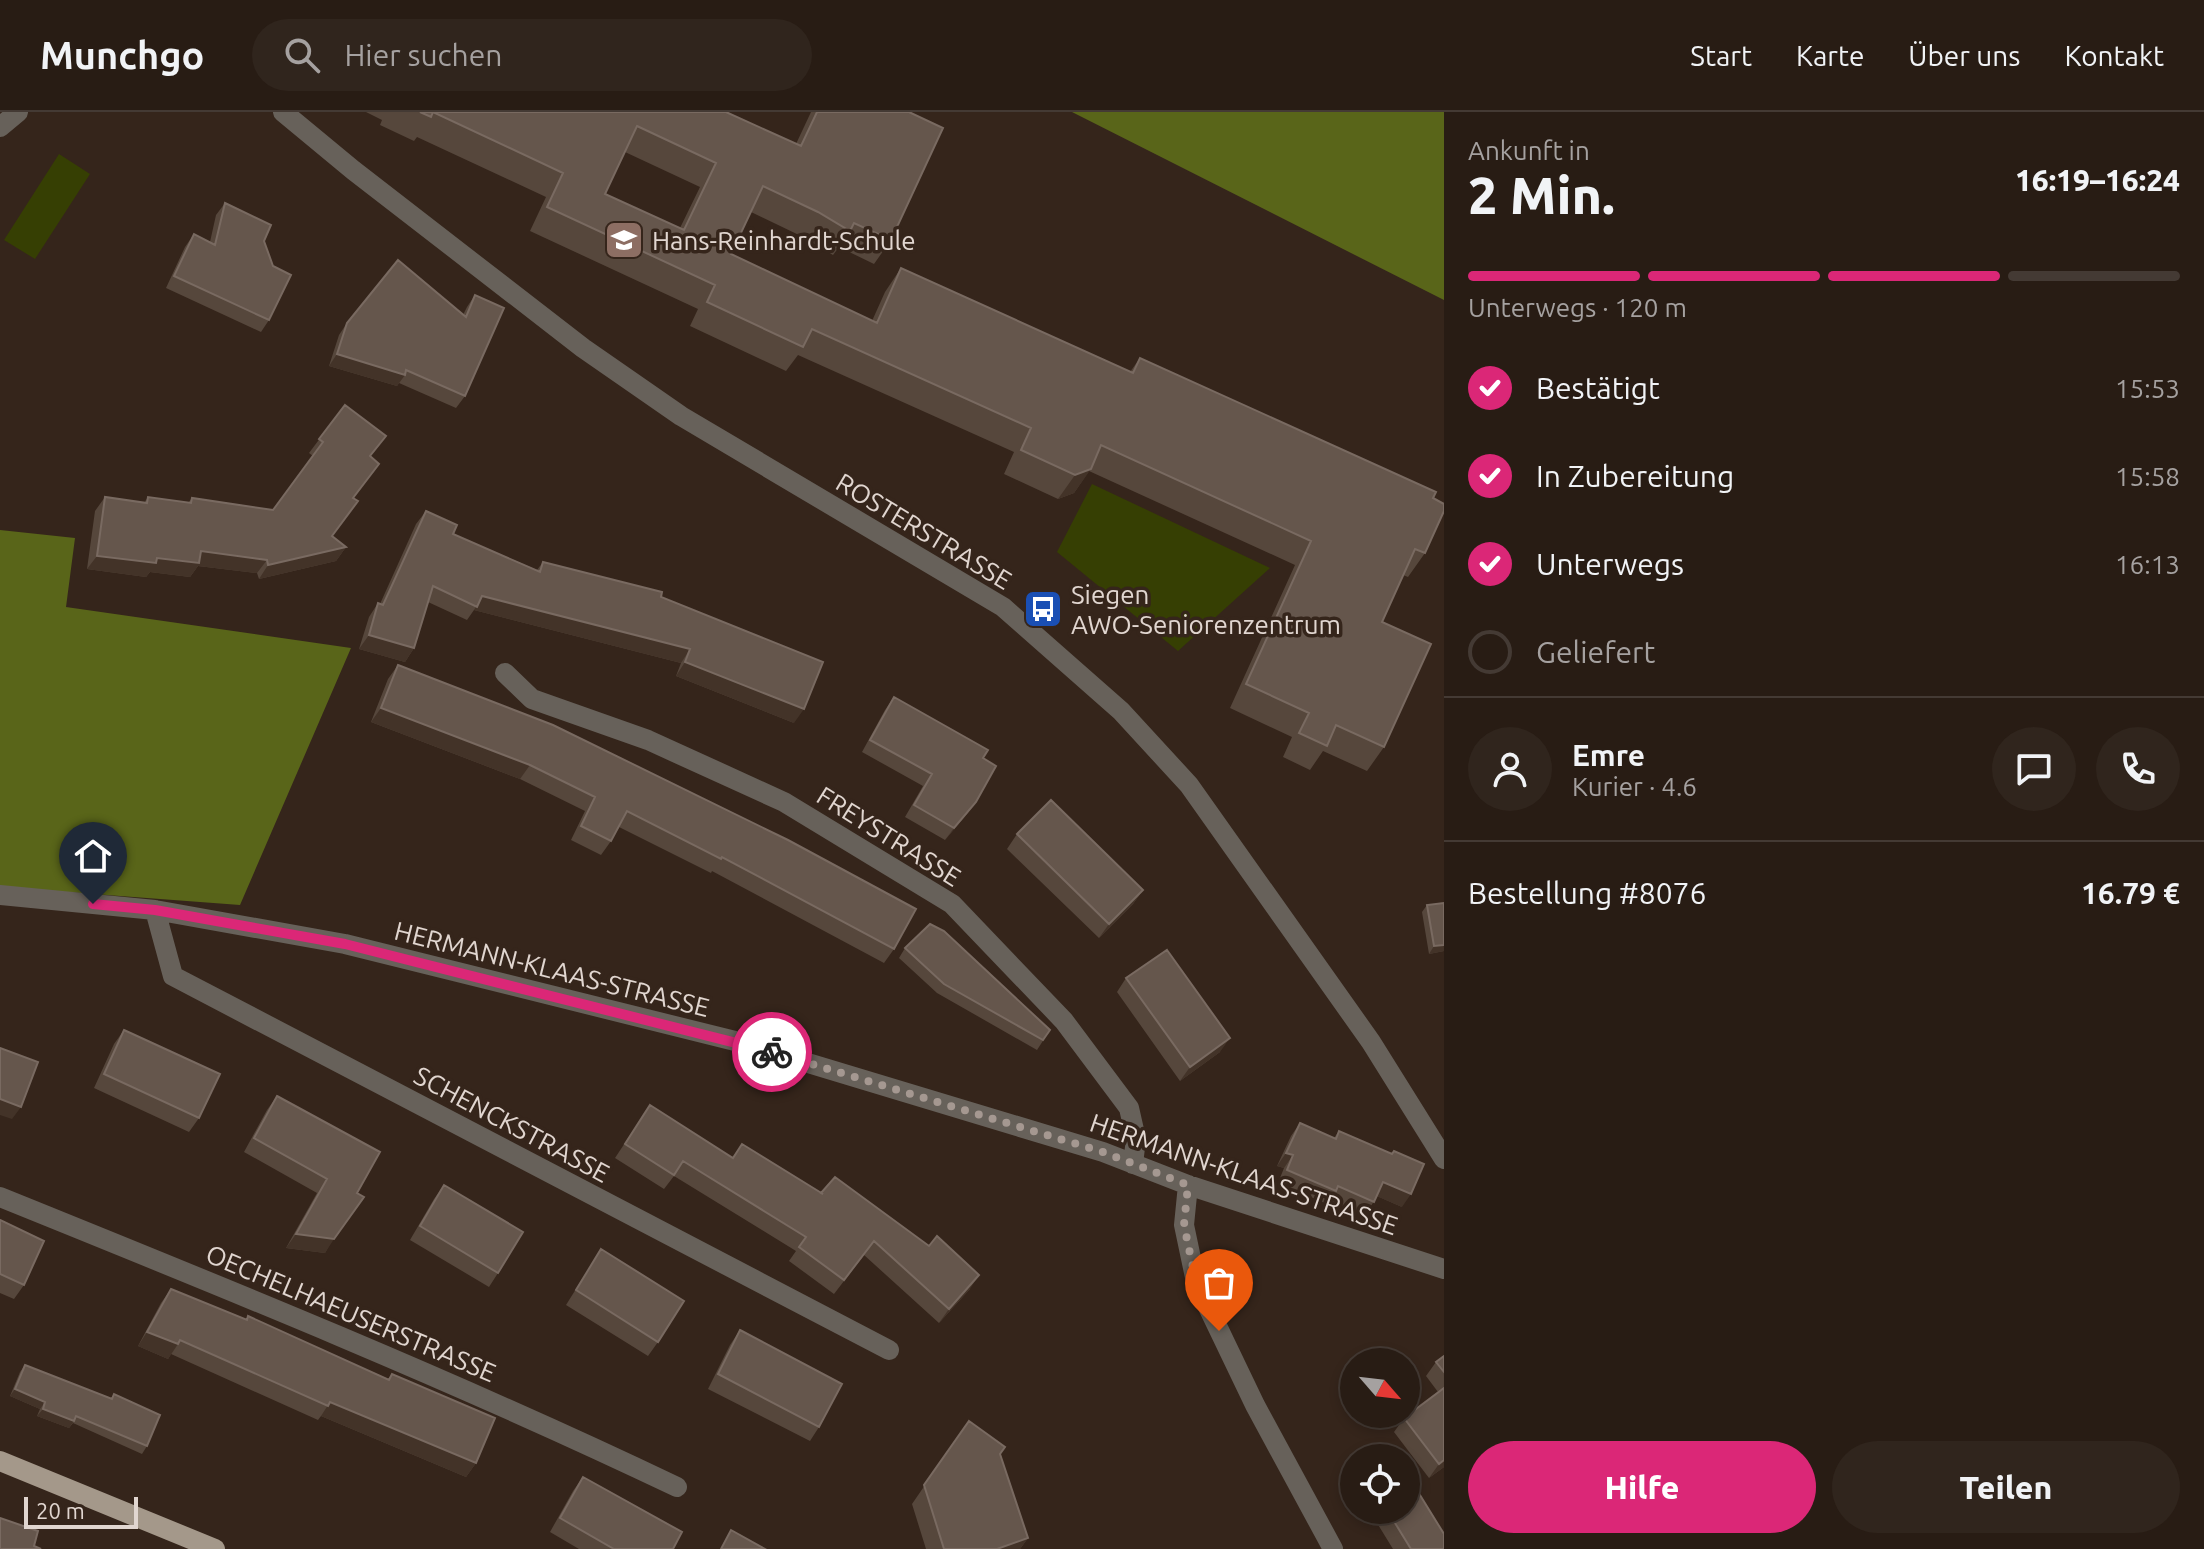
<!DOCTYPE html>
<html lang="de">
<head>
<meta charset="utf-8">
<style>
	body { margin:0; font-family:Ubuntu,sans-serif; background:#30251d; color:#f1f3f6; height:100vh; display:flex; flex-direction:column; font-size:30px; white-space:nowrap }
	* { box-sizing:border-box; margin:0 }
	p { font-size:26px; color:#a5a1a0 }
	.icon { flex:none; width:44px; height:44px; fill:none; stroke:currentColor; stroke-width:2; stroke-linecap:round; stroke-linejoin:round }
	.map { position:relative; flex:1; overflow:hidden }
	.side { display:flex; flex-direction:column; background:#281c14; width:760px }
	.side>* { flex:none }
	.needle { width:52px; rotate:118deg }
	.controls { position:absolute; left:1340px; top:1236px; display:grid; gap:16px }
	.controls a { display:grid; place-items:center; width:80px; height:80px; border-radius:50%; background:#281c14; box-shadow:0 4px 12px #0003,0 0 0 2px #443a34; font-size:40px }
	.scale { position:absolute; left:24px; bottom:20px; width:114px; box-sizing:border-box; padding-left:8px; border:4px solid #e1d6d0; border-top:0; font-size:22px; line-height:28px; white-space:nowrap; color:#e1d6d0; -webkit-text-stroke:6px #35251b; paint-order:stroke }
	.pin { position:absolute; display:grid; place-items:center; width:68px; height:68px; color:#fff; margin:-82px -34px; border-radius:50% 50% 50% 0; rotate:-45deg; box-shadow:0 0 8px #0007 }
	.pin .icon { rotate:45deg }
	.courier { position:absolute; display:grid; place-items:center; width:80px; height:80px; margin:-40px; border:6px solid #db2777; border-radius:50%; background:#fff; color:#222; box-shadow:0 2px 10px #0007 }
	.overview em { font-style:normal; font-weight:800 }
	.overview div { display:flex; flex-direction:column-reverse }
	.overview { display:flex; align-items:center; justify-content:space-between; height:136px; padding:0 24px }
	h1 { font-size:52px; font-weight:800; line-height:60px }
	.bar { display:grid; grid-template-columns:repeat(4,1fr); gap:12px 8px; align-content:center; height:96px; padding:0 24px }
	.bar i { height:10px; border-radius:6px; background:#443a34 }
	.bar .current { background:#db2777 }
	.bar p { grid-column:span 4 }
	.line { display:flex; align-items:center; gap:20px; padding:0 24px; border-top:2px solid #443a34 }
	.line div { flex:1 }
	.round { display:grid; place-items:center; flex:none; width:84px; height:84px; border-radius:42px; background:#30251d }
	ol { padding:0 24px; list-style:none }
	li { display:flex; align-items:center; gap:24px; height:88px }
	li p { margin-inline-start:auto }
	li .icon { padding:8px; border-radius:50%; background:#db2777; color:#fff; stroke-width:4 }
	li:last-child { color:#a5a1a0 }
	li i { width:44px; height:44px; border:4px solid #443a34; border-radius:50% }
	.action { display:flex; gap:16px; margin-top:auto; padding:16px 24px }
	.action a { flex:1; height:92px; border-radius:48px; background:#db2777; color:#fff; font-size:32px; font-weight:800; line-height:92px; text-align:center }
	.action a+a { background:#30251d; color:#f1f3f6 }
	header { display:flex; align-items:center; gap:48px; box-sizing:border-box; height:112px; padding:0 40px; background:#281c14; border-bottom:2px solid #443a34 }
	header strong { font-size:38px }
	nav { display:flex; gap:44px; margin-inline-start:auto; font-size:28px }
	.search { width:560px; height:72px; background:#30251d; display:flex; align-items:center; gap:20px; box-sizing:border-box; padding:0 28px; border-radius:44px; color:#a5a1a0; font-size:30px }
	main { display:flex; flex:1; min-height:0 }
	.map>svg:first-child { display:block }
	.green { fill:#363f03 }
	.forest { fill:#596519 }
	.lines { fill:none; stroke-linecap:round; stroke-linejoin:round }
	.minor { stroke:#67615a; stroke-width:20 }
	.major { stroke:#a4988a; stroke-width:20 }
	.wall { fill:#56473c; fill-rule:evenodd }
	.shaded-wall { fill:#433328 }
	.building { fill:#65564c; stroke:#796a61; stroke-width:2; fill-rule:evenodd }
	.done { stroke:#a59891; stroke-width:8; stroke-dasharray:0 14.4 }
	.route { stroke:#db2777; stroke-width:10 }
	.labels { text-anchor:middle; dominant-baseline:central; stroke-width:7; stroke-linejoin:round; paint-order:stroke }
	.poi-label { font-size:26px; fill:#e1d6d0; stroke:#35251b; text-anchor:start }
	.street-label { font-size:26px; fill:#e1d6d0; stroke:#35251b }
</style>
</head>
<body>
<header>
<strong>Munchgo</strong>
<div class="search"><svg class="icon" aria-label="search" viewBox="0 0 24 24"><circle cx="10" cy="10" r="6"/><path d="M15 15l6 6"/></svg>Hier suchen</div>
<nav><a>Start</a><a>Karte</a><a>Über uns</a><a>Kontakt</a></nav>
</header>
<main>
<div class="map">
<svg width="1444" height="1437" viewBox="0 0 1444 1437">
	<rect width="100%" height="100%" fill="#35251b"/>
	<path class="green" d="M59,42L90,62L35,147L4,128Z
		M1092,372L1270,456L1178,539L1057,440Z"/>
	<path class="forest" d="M1072,0H1444V188Z
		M0,418L75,426L66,495L351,536L240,793L0,775Z"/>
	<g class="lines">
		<path class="minor" d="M283,0L353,58L583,236L681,304L1003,495L1121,599L1189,673L1371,930L1444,1047
			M0,15L18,0
			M505,561L532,587L648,628L784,690L952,792L1064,909L1129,996L1136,1027L1133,1052
			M0,783L155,798L345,832L735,929L1103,1040L1188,1073L1444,1157
			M155,798L173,864L889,1238
			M1188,1073L1184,1113L1196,1170L1255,1293L1333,1437
			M0,1085C228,1177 455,1269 677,1375"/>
		<path class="major" d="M0,1349L215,1437"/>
	</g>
	<path class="wall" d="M366,0H726L796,32L811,0H909L891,128L874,152L839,135L833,143L801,124L751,100L731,142L872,209L885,180L901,156L1130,260L1140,246L1433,386L1425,441L1408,465L1403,463L1382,510L1384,635L1367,659L1323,639L1310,658L1283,645L1292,625L1230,596L1295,453L1089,359L1074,381L1058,387L1004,362L1014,340L798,243L786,259L690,214L698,197L530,119L546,85L417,25L414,29L380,13L382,8ZM625,40L700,75L680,116L605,82Z
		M225,91L264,129L269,208L261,220L166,176L185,135L194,122L210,130L216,103Z
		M475,183L465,284L456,296L399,271L397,274L329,254L339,223L347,211L463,203L467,195Z
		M345,293L370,345L354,387L332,425L346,435L336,449L259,467L257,461L198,454L190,465L150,460L146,465L87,457L95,399L105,385L144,391L148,385L188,391L192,386L273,398L313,344L309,341Z
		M426,399L453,422L537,458L543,450L661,485L794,611L676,564L681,551L474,498L467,508L428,490L414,536L405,550L359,537L369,505L378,491L380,492L416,412Z
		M398,553L894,837L884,851L712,759L711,761L619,715L611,729L601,743L571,728L585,699L520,667L371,610L388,567Z
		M894,585L983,646L976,690L967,702L945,728L905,705L923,674L862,640L885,598Z
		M1017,722L1143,778L1133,792L1099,826L1007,737Z
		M1444,791V839L1429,842L1422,800L1427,793Z
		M905,836L1050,918L1037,938L937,881L899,846Z
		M1126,866L1220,940L1180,969L1117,880Z
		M124,918L199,1006L189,1020L94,976L114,932Z
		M277,984L380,1040L325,1141L286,1136L317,1081L244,1040L267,998Z
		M650,993L732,1046L742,1032L970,1177L939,1211L864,1143L834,1182L789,1149L796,1139L674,1064L664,1077L615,1046Z
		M1300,1011L1334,1026L1339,1019L1402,1095L1377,1084L1365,1104L1330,1088L1327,1092L1278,1071L1284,1056L1277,1054L1291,1024Z
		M444,1073L498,1161L489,1175L410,1128L434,1087Z
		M0,1108L24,1173L14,1187L0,1181Z
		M601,1137L658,1230L648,1244L566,1193Z
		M171,1177L246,1207L248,1204L388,1267L392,1262L476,1351L466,1365L321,1304L318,1308L171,1242L168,1247L138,1234L161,1191Z
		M740,1218L819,1315L810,1329L708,1277L730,1233Z
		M1444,1244V1355L1429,1366L1394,1320L1404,1306L1438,1280L1426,1264L1436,1250Z
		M25,1253L111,1286L114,1282L147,1334L142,1342L73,1311L69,1316L37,1304L40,1297L10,1284L20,1260Z
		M969,1309L1000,1342L1028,1426L1020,1437H926L912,1392Z
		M583,1365L673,1437H579L550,1420L573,1379Z
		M1369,1398H1406L1444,1437H1393Z"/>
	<path class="shaded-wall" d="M337,242L405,263L397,274L329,254Z
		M1091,357L1074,381L1058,387L1075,363Z
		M346,435L336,449L259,467L268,453Z
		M201,439L267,448L257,461L198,454L190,465L150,460L146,465L87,457L97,444L157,446Z
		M482,484L690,537L681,551L474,498Z
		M369,523L414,536L405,550L359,537Z
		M685,550L804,597L794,611L676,564Z
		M381,596L530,653L520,667L371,610Z
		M976,690L967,702L945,728L954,716Z
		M1143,778L1133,792L1099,826L1109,812Z
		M1444,833V839L1429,842L1434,834Z
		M1230,926L1220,940L1180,969L1190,955Z
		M0,987L21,995L12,1007L0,1003Z
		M1286,1041L1293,1043L1284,1056L1277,1054Z
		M1383,1070L1411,1082L1402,1095L1374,1083Z
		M296,1122L334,1127L325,1141L286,1136Z
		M979,1163L970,1177L939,1211L949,1197Z
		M147,1220L178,1232L168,1247L138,1234Z
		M15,1277L45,1290L40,1297L10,1284Z
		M330,1290L476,1351L466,1365L321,1304Z
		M43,1297L74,1309L69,1316L37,1304Z
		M1444,1348V1355L1429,1366L1439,1352Z
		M1028,1426L1020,1437H997Z"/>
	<path class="building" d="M420,0H726L801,34L817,0H909L943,16L891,128L854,111L850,119L818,100L763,74L731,142L877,211L901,156L1133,261L1140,246L1436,380L1433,386L1444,392V399L1425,441L1415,437L1382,510L1431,532L1384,635L1336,613L1327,634L1299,621L1309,601L1246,572L1311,429L1101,333L1091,357L1075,363L1021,338L1031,316L812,217L803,235L707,190L715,173L547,95L563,61L433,0L431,5ZM637,14L716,51L684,118L605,82Z
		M225,91L271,113L264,129L273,154L291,163L269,208L174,164L194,122L215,133Z
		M398,148L466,205L475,183L504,196L465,284L406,258L405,263L337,242L347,211Z
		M345,293L386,324L370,344L379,352L353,386L358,389L332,424L346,435L268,453L267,448L201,439L199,451L157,446L156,451L97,444L105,385L147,391L148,385L191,391L192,386L273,398L323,330L319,327Z
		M426,399L457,413L453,422L540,460L543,450L662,480L661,485L823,550L804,597L685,550L690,537L482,484L477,495L433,474L414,536L369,523L378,491L383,493Z
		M398,553L553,613L788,728L916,797L894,837L722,745L721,747L627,699L611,729L581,714L595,685L530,653L381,596Z
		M894,585L988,638L983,646L996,654L976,690L954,716L914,693L932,662L870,628Z
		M1051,688L1143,778L1109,812L1017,722Z
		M1444,791V833L1434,834L1427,793Z
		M930,812L944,819L1050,918L1043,928L944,872L905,836Z
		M1167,838L1230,926L1190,955L1126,866Z
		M124,918L220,962L199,1006L104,962Z
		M0,936L38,950L21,995L0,987Z
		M277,984L380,1040L357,1081L364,1085L334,1127L296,1122L327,1067L254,1026Z
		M650,993L733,1046L742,1032L823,1082L821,1081L835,1065L929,1134L937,1124L979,1163L949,1197L874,1129L844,1168L799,1135L806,1125L683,1049L674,1063L625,1032Z
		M1300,1011L1336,1027L1339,1019L1392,1042L1394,1039L1424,1052L1411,1082L1383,1070L1374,1090L1338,1074L1336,1079L1287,1058L1293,1043L1286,1041Z
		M444,1073L523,1120L498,1161L420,1114Z
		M0,1108L44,1129L24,1173L0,1162Z
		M601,1137L684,1189L658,1230L576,1178Z
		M171,1177L247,1208L248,1204L389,1268L392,1262L495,1306L476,1351L330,1290L328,1294L180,1228L178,1232L147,1220Z
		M740,1218L842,1272L819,1315L718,1262Z
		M1444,1244V1260L1436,1250Z
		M25,1253L112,1287L114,1282L160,1303L147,1334L76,1304L74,1309L43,1297L45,1290L15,1277Z
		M1444,1276V1348L1439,1352L1404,1306Z
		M969,1309L1005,1335L1000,1342L1028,1426L997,1437H944L924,1373Z
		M1406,1362H1407L1444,1422V1437H1411L1387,1398H1406Z
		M583,1365L682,1420L673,1437H614L560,1406Z
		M0,1406L38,1419L34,1434L41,1437H0Z
		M731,1418L765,1437H721Z"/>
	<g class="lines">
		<path class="done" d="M772,940L1103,1040L1188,1073L1184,1113L1196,1170L1219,1219"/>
		<path class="route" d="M93,792L155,798L345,832L772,940"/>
	</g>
	<defs>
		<g id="school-square" transform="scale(2)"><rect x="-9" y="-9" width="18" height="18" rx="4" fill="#8d6e63" stroke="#35251b"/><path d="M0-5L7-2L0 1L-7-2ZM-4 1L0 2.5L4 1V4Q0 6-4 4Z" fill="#fff"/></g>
		<g id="bus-square" transform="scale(2)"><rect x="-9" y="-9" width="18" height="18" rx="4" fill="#1a4fb4" stroke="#35251b"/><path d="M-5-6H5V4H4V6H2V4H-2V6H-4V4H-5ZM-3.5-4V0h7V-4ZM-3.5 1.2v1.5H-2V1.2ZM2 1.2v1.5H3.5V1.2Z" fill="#fff"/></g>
	</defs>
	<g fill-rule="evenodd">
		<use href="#school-square" x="624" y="128"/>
		<use href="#bus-square" x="1043" y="497"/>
	</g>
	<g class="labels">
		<g class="poi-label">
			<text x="652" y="128">Hans-Reinhardt-Schule</text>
			<text x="1071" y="482">Siegen<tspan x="1071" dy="30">AWO-Seniorenzentrum</tspan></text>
		</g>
		<g class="street-label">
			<text transform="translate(924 419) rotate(31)">ROSTERSTRASSE</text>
			<text transform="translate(889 724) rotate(32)">FREYSTRASSE</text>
			<text transform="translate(552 857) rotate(14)">HERMANN-KLAAS-STRASSE</text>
			<text transform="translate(512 1012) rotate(28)">SCHENCKSTRASSE</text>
			<text transform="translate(1244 1062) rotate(19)">HERMANN-KLAAS-STRASSE</text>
			<text transform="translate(351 1201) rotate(23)">OECHELHAEUSERSTRASSE</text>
		</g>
	</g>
</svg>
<div class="controls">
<a><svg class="needle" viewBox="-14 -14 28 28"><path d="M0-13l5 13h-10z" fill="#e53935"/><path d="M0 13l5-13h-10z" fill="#a5a1a0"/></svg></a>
<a><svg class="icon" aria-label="locate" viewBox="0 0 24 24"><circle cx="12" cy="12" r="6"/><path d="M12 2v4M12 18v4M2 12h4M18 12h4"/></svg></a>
</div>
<div class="scale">20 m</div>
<div class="pin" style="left:1219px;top:1219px;background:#ea580c"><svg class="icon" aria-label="bag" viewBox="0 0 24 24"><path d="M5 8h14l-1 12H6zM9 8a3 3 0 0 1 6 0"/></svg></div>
<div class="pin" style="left:93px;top:792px;background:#1f2937"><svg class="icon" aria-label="home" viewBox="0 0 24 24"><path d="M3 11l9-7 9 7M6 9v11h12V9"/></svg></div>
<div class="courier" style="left:772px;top:940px"><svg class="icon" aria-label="bike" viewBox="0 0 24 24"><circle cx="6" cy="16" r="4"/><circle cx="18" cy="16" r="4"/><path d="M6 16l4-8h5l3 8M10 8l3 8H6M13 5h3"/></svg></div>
</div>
<section class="side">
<div class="overview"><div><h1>2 Min.</h1><p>Ankunft in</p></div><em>16:19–16:24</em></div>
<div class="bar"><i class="current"></i><i class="current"></i><i class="current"></i><i></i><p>Unterwegs · 120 m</p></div>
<ol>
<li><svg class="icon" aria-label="check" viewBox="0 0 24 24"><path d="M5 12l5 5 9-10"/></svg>Bestätigt<p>15:53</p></li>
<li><svg class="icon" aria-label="check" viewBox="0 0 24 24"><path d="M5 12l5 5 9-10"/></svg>In Zubereitung<p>15:58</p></li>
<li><svg class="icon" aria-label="check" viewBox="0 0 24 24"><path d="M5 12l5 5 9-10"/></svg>Unterwegs<p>16:13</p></li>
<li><i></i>Geliefert</li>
</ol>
<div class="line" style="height:144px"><a class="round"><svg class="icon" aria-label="person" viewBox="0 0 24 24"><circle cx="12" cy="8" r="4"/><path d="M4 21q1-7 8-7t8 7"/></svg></a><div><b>Emre</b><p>Kurier · 4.6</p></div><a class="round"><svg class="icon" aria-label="chat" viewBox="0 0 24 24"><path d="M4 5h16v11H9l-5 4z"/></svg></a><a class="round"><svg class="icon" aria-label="phone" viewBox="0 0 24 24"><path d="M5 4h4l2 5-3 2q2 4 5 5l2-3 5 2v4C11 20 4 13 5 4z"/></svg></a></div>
<div class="line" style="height:104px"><div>Bestellung #8076</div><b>16.79 €</b></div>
<div class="action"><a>Hilfe</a><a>Teilen</a></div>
</section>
</main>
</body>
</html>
